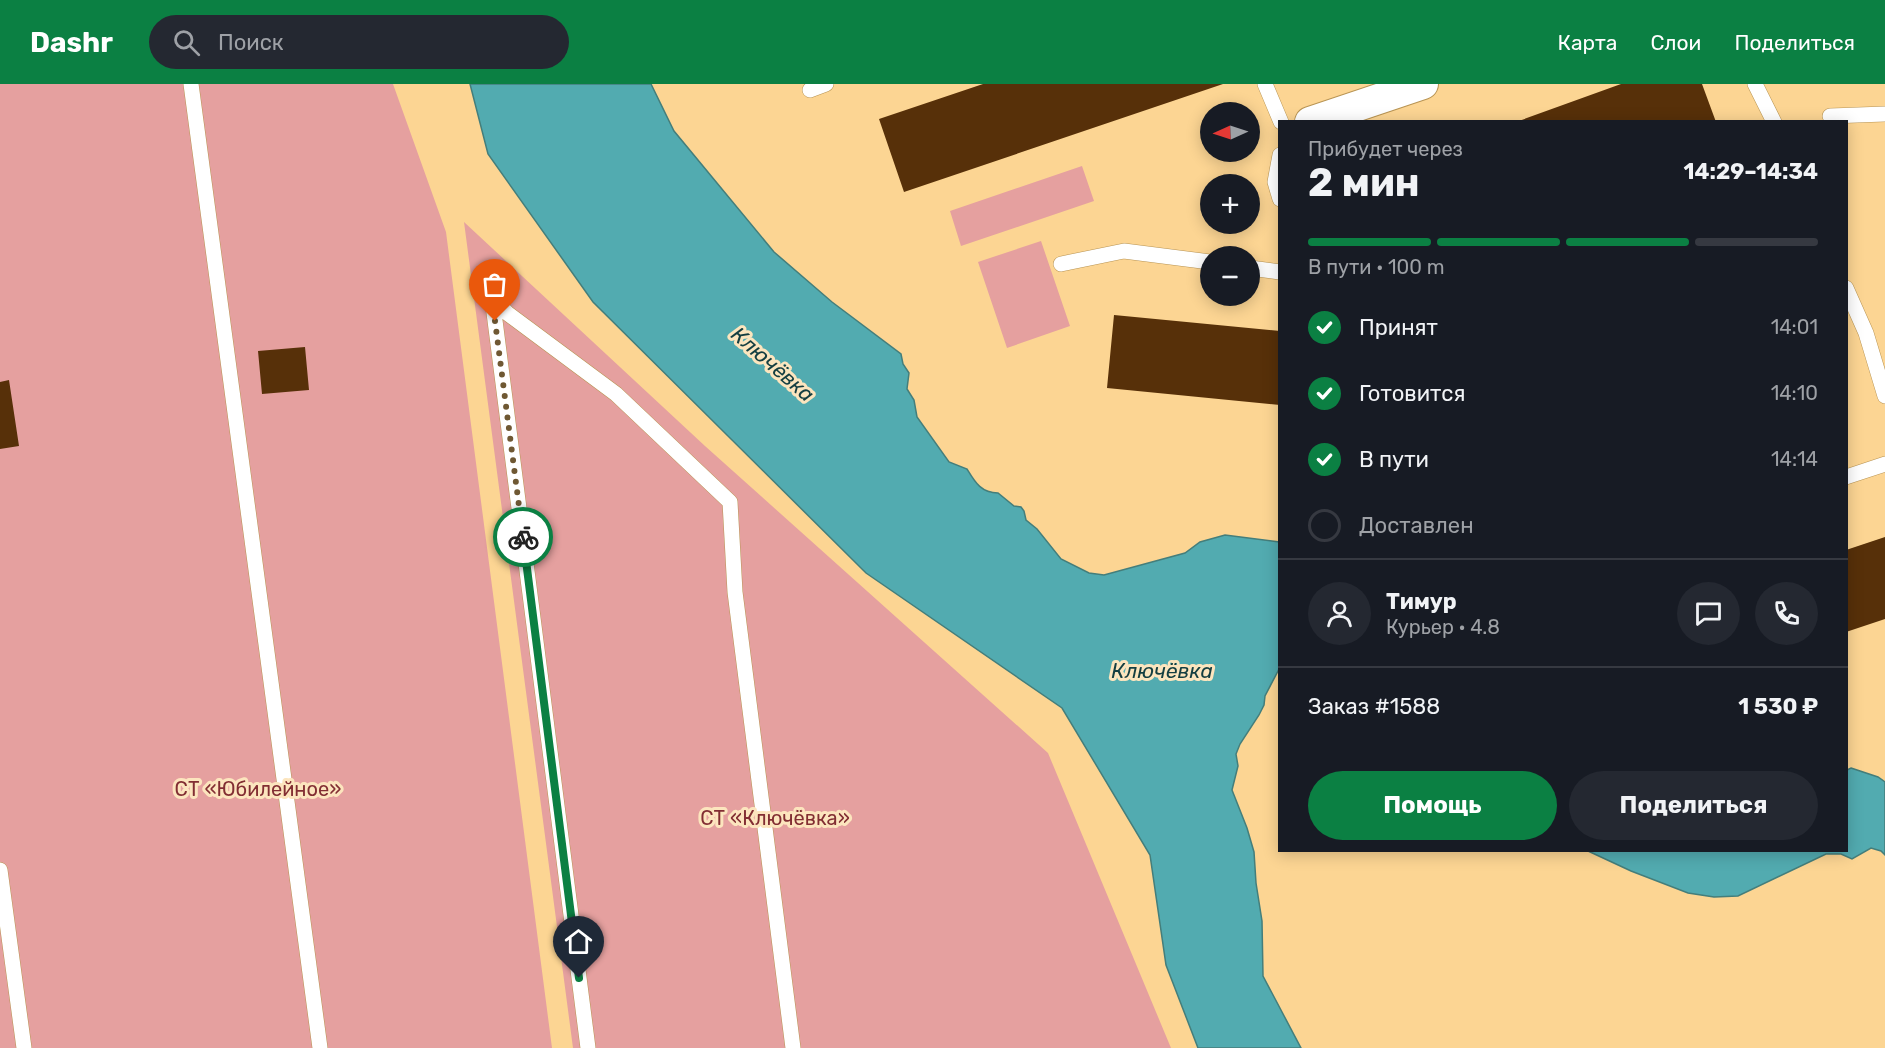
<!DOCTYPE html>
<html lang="ru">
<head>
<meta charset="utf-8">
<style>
	body { margin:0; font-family:Rubik,sans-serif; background:#242831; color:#f1f3f6; height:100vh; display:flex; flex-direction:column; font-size:22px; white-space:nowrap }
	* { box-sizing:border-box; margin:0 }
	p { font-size:20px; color:#9ea1a6 }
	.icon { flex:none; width:33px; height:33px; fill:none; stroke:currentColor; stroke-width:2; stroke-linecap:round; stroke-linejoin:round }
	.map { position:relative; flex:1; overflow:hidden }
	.drawer { position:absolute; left:1278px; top:36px; width:570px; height:732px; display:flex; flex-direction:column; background:#171b24; border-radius:0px; box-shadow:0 3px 15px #0003 }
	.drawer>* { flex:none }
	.needle { width:39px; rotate:267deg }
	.tools { position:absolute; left:1200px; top:18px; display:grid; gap:12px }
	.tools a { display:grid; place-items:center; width:60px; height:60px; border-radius:50%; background:#171b24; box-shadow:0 3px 15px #0003; font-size:30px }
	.pin { position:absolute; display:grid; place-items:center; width:51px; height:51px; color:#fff; margin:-62px -26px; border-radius:50% 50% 50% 0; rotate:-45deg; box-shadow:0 0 6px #0007 }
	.pin .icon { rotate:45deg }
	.courier { position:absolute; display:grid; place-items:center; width:60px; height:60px; margin:-30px; border:4px solid #0b8043; border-radius:50%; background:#fff; color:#222; box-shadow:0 2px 8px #0007 }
	.summary em { font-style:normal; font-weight:700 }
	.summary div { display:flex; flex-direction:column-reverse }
	.summary { display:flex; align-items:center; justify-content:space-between; height:102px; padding:0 30px }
	h1 { font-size:39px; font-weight:700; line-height:45px }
	.bar { display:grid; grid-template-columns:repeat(4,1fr); gap:9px 6px; align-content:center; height:72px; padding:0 30px }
	.bar i { height:8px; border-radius:4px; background:#363941 }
	.bar .on { background:#0b8043 }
	.bar p { grid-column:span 4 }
	.line { display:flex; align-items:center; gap:15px; padding:0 30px; border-top:2px solid #363941 }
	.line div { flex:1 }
	.round { display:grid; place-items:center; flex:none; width:63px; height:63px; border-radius:32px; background:#242831 }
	ol { padding:0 30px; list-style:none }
	li { display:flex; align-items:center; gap:18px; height:66px }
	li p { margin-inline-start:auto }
	li .icon { padding:6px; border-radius:50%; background:#0b8043; color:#fff; stroke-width:4 }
	li:last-child { color:#9ea1a6 }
	li i { width:33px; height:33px; border:3px solid #363941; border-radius:50% }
	.button { display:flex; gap:12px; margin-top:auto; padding:12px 30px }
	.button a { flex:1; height:69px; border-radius:36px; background:#0b8043; color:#fff; font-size:24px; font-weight:700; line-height:69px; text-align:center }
	.button a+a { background:#242831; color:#f1f3f6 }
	header { display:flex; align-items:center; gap:36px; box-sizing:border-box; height:84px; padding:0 30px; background:#0b8043; color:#fff }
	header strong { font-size:28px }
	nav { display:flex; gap:33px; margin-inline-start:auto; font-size:21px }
	.search { width:420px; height:54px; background:#242831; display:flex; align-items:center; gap:15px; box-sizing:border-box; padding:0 21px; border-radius:33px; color:#9ea1a6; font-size:22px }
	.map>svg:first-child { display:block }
	.green { fill:#e5a09f }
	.water { fill:#52abb0; stroke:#447e7b; stroke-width:1.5 }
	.building { fill:#573009 }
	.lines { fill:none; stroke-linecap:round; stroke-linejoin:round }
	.service-casing { stroke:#b89453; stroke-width:16 }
	.minor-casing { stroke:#b89453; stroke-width:32 }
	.service { stroke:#fff; stroke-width:15 }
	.minor { stroke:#fff; stroke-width:30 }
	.done { stroke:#6f5833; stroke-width:6; stroke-dasharray:0 10.8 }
	.route { stroke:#0b8043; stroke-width:8 }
	.labels { text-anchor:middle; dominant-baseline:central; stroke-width:6; stroke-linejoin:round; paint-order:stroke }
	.park-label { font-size:20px; fill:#822e33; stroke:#fce5be }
	.water-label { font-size:21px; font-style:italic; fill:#143e41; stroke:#fce5be }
</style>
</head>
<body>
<header>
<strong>Dashr</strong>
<div class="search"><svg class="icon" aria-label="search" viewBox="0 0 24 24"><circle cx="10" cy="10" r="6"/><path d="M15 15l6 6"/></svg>Поиск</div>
<nav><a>Карта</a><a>Слои</a><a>Поделиться</a></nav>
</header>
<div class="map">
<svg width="1885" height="964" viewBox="0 0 1885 964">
	<rect width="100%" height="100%" fill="#fcd593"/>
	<path class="green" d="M0,0H393L446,148L552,964H0Z
		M1082,82L1094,117L961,162L950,127Z
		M464,138L705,362L1048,669L1171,964H573Z
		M1041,157L1070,242L1007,264L978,178Z"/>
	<path class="water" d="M470,0H651L674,47L774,168L832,218L901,270L903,280L909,289L907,305L914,316L917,333L949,378L967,385C975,398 981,409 998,409L1014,422L1021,423L1024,427L1026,436L1037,445L1061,475L1089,489L1104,491L1185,469L1200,458L1225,451L1279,458V585L1265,612L1264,621L1259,631L1240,660L1236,670L1238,682L1232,706L1247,744L1254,768L1256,799L1262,837L1263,892L1301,964H1198L1166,881L1150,771L1062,624L866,489L593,218L488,70Z
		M1851,684L1878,693L1885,698V771L1881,767L1871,764L1852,775L1841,770H1826L1738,812L1714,813L1688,809L1631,787L1588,767L1846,766L1847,686Z"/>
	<path class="building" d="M983,0H1223L904,108L879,35Z
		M1621,0H1702L1716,38H1516Z
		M1114,231L1280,247V321L1107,304Z
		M305,263L309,306L262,310L258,267Z
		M9,296L19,362L0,365V298Z
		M1885,453V535L1846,548V466Z"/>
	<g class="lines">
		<g class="service-casing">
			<path id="service" d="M191,0L320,964
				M1265,0L1281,38
				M1755,0L1774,38
				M810,6L826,0
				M1830,32L1885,30
				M1280,71L1275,98L1280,115
				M1061,180L1124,167L1210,178
				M1250,184L1280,188
				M1846,204L1866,249L1885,312
				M1846,393L1885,380
				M0,786L24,964
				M588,964L492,213L507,229L616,310L730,418L735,508L793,964"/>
		</g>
		<g class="minor-casing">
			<path id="minor" d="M1310,38L1423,0"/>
		</g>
		<use href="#service" class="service"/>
		<use href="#minor" class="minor"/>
	</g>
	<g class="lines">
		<path class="done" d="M495,237L523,453"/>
		<path class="route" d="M523,453L579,894"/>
	</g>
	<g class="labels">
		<g class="park-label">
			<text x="258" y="705">СТ «Юбилейное»</text>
			<text x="775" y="734">СТ «Ключёвка»</text>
		</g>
		<g class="water-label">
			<text transform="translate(773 280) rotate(41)">Ключёвка</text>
			<text x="1162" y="586">Ключёвка</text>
		</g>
	</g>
</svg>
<div class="tools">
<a><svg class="needle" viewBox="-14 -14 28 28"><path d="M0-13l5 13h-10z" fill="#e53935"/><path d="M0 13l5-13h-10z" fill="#9ea1a6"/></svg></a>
<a>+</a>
<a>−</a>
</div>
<div class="pin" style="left:495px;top:237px;background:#ea580c"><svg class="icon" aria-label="bag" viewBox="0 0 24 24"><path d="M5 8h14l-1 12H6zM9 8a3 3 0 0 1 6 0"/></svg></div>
<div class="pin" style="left:579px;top:894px;background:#1f2937"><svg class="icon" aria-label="home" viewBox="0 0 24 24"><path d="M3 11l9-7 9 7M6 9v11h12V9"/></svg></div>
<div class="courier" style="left:523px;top:453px"><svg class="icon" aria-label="bike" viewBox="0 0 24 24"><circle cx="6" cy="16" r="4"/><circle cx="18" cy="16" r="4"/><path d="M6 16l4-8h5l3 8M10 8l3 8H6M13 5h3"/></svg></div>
<section class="drawer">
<div class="summary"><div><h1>2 мин</h1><p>Прибудет через</p></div><em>14:29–14:34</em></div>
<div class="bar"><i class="on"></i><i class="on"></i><i class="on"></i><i></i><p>В пути · 100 m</p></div>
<ol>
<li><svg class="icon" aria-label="check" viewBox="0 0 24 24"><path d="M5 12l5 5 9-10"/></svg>Принят<p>14:01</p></li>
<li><svg class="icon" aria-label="check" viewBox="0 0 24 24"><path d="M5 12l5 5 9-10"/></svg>Готовится<p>14:10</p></li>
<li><svg class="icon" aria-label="check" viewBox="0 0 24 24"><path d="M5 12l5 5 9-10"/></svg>В пути<p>14:14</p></li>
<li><i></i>Доставлен</li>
</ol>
<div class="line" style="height:108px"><a class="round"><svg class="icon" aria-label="person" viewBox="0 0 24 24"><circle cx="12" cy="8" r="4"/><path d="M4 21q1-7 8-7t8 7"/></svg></a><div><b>Тимур</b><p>Курьер · 4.8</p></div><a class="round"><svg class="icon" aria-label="chat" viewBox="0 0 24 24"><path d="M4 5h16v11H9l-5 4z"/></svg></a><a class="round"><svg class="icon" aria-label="phone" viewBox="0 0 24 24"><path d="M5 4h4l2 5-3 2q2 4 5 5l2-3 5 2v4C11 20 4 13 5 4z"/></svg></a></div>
<div class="line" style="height:78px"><div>Заказ #1588</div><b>1 530 ₽</b></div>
<div class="button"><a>Помощь</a><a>Поделиться</a></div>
</section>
</div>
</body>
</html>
